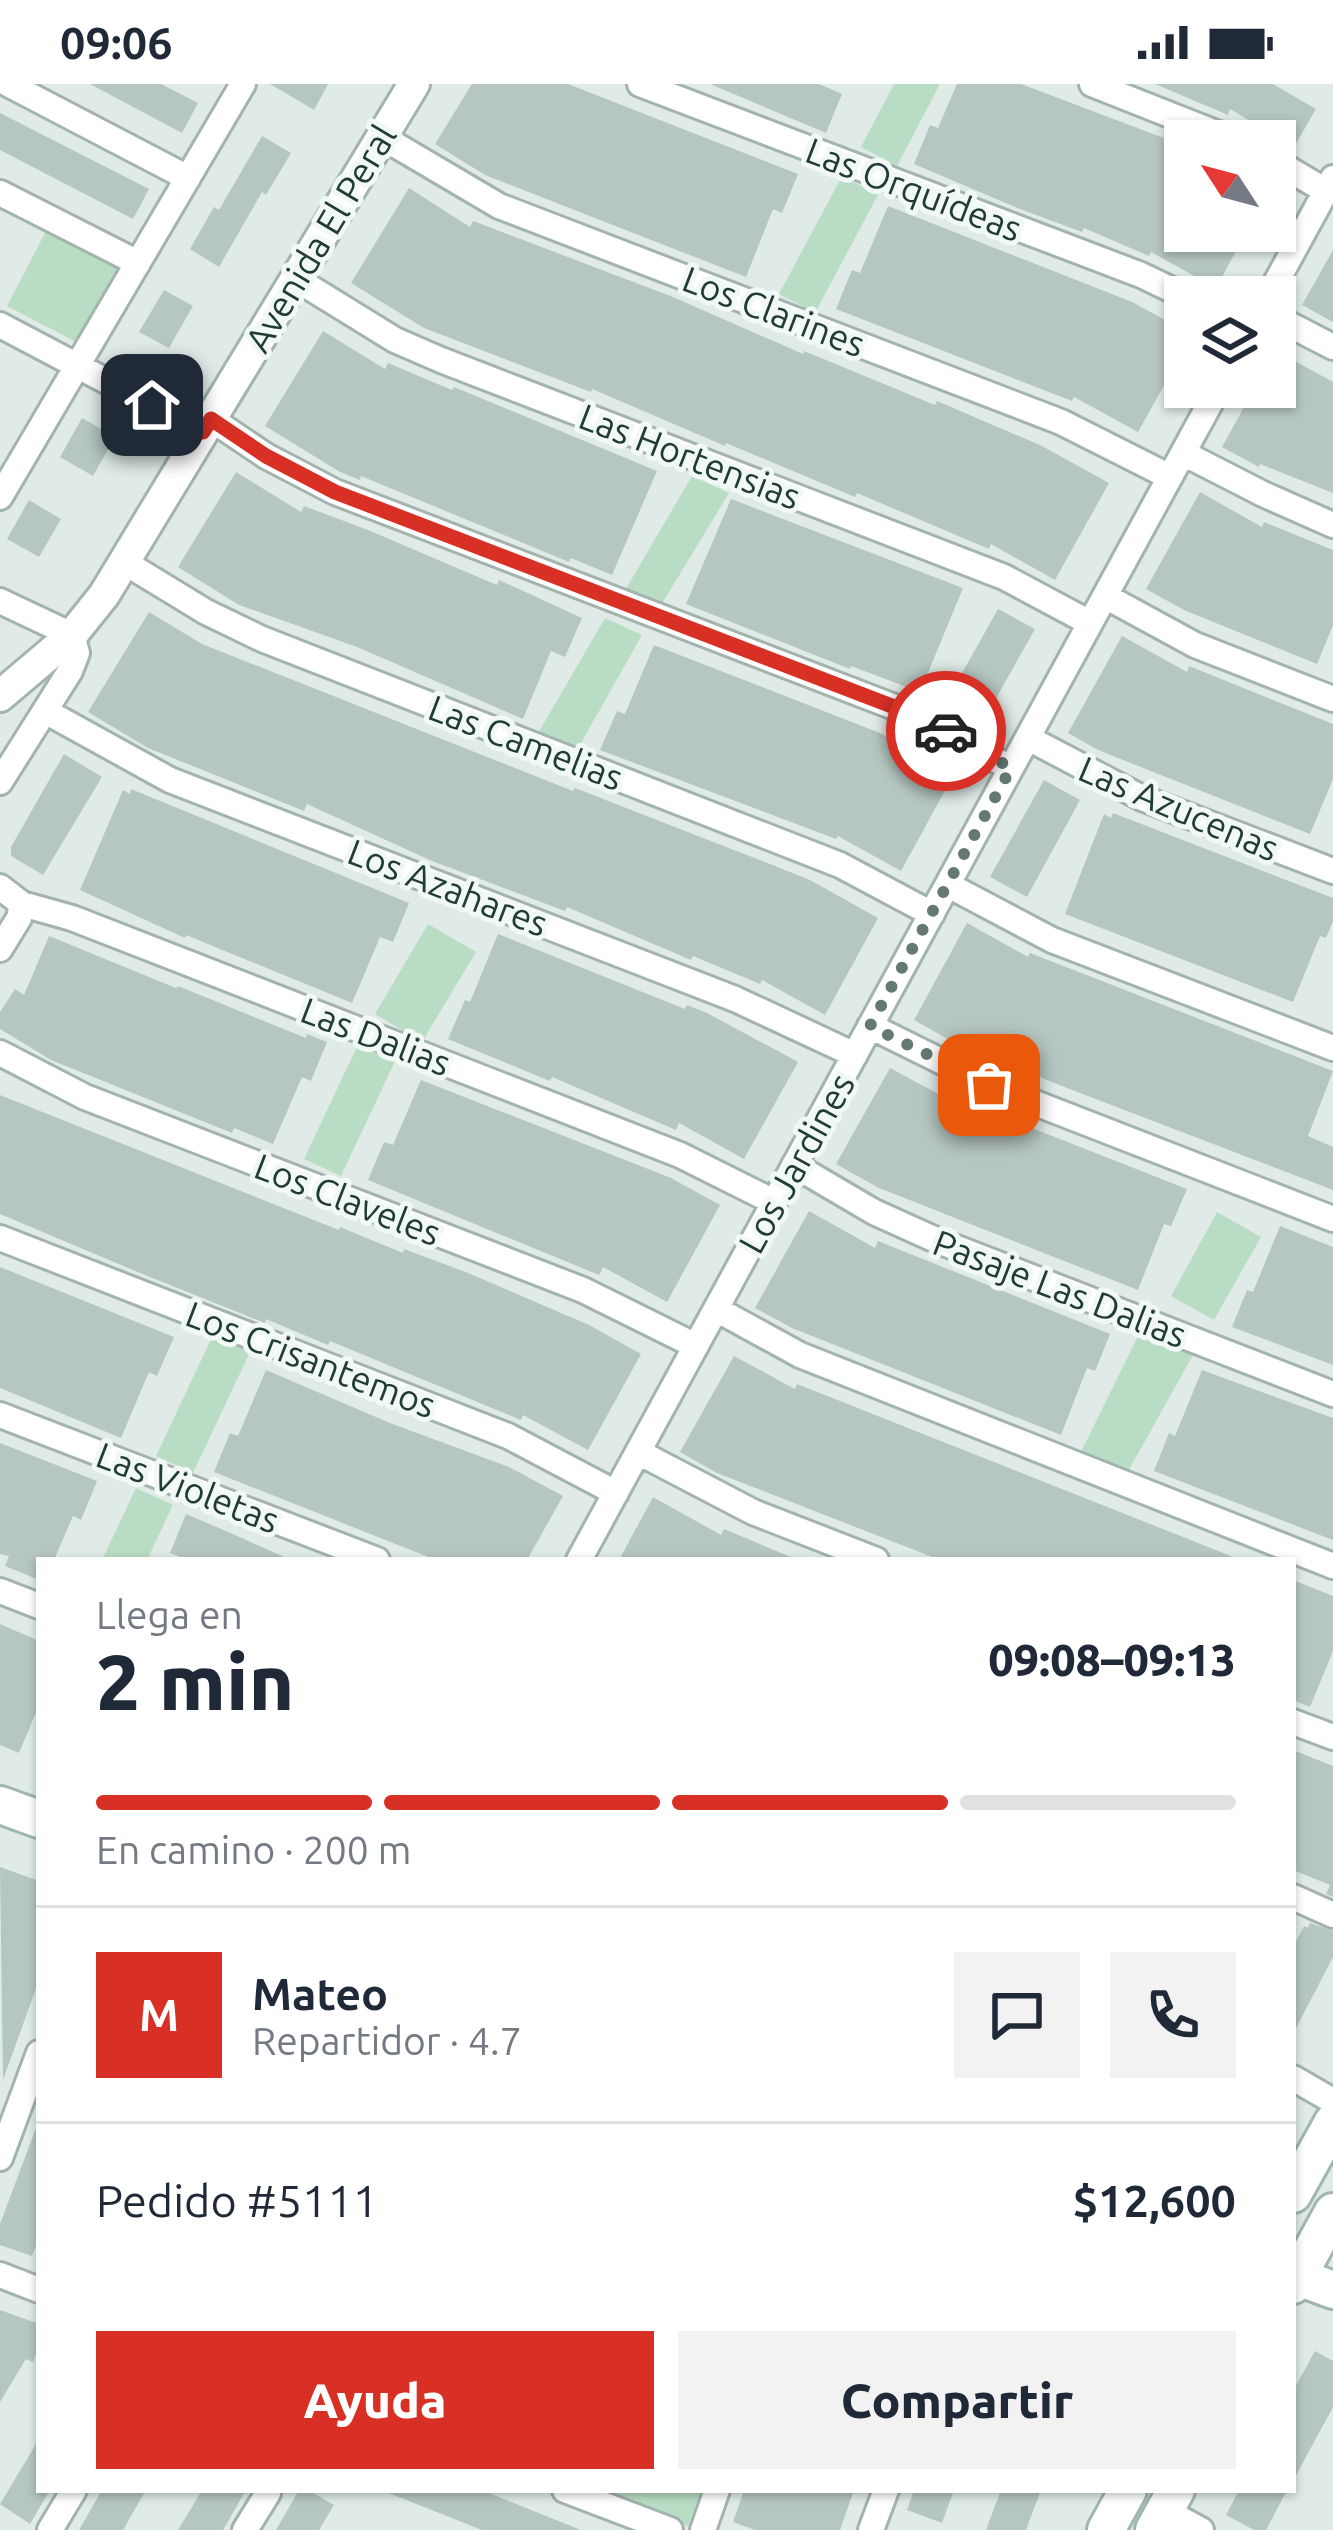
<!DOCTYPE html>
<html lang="es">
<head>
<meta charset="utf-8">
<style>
	body { margin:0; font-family:Ubuntu,sans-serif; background:#f2f2f3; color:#1f2937; height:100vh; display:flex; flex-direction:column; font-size:45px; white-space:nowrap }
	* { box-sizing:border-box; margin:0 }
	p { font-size:39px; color:#747a83 }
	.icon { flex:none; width:66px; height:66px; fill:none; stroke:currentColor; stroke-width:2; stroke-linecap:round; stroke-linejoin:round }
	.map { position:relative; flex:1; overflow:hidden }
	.side { position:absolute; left:36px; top:1473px; width:1260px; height:936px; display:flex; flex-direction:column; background:#fff; border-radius:0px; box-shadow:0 3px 9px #0004 }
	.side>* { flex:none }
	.needle { width:78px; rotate:306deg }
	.buttons { position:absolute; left:1164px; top:36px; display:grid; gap:24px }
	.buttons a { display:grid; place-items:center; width:132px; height:132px; border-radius:0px; background:#fff; box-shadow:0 3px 9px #0004; font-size:60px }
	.pin { position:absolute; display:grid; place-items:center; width:102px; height:102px; color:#fff; margin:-51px; border-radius:24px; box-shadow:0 6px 18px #0006 }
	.courier { position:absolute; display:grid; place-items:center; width:120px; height:120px; margin:-60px; border:9px solid #d93025; border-radius:50%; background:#fff; color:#222; box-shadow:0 3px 15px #0007 }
	.overview em { font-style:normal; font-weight:800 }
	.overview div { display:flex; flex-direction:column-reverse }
	.overview { display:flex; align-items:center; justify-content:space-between; height:204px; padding:0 60px }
	h1 { font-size:78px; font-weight:800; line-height:90px }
	.bar { display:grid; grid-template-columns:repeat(4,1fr); gap:18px 12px; align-content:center; height:144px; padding:0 60px }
	.bar i { height:15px; border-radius:9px; background:#e0e1e3 }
	.bar .current { background:#d93025 }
	.bar p { grid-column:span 4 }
	.line { display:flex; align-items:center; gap:30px; padding:0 60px; border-top:3px solid #e0e1e3 }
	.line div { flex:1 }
	.round { display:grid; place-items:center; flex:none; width:126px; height:126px; border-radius:0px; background:#f2f2f3 }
	.primary-button { display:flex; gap:24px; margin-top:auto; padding:24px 60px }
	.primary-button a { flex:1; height:138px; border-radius:0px; background:#d93025; color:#fff; font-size:48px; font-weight:800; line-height:138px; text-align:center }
	.primary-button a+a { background:#f2f2f3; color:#1f2937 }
	.status { display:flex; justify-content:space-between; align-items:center; height:84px; padding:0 60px; background:#fff; direction:ltr }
	.status svg { height:33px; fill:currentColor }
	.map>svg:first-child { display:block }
	.green { fill:#b9ddc4 }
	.building { fill:#b6c6c0 }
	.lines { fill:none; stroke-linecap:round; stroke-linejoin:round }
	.minor-casing { stroke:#a3b3ae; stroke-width:30 }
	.tertiary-casing { stroke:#a3b3ae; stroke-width:36 }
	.secondary-casing { stroke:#9fb7af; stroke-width:42 }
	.minor { stroke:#fff; stroke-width:24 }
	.tertiary { stroke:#fff; stroke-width:30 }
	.secondary { stroke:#fff; stroke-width:36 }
	.done { stroke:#647974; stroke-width:12; stroke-dasharray:0 21.6 }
	.route { stroke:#d93025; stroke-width:15 }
	.labels { text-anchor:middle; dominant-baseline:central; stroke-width:10; stroke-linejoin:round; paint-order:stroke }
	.street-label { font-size:36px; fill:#213c36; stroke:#f1f8f5 }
</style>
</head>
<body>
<div class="status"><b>09:06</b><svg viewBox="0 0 49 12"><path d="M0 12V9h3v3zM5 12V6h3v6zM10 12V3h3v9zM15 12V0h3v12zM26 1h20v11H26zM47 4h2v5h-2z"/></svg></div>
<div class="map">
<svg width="1333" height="2446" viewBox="0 0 1333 2446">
	<rect width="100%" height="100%" fill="#e0ebe7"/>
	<path class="green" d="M894,0H940L897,82L861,63Z
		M842,92L878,111L815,229L779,210Z
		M47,145L118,182L78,259L7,222Z
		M692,392L729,409L660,523L624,508Z
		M605,534L642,551L576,668L537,651Z
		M428,840L476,868L422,958L375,930Z
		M361,954L398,971L341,1092L304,1075Z
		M1217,1128L1261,1153L1214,1236L1171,1212Z
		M1140,1248L1193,1271L1126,1391L1078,1374Z
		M213,1251L250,1268L193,1389L156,1372Z
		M136,1404L173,1421L147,1476H102Z
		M592,2406H701L688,2442Z"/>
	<path class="building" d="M90,0H161L198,19L182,49Z
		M270,0H328L314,26Z
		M472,0H568L798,90L782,129L773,125L746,193L485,91L435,60Z
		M710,0H819L842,10L826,49Z
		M957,0H1021L1185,62V147H1203L1237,165L1216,204L1151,168L1149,172L1084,144L1082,148L1020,125L914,80L930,41L938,44Z
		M1155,0H1273L1316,25L1294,63L1230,25L1228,31Z
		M0,29L149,105L133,135L0,66Z
		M262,52L291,69L266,111L262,108L219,183L190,165L214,123L219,126Z
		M409,104L470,143L473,137L673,213L803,270L804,267L935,321L937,317L1042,362L1109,399L1055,496L991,460L989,465L857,409L855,413L726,359L725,362L592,305L591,308L424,244L351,199Z
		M888,122L1132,218L1185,247V264L1138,348L1074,313L1072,317L836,225L852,186L860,189Z
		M1333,166V238L1302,221Z
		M164,206L193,222L169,264L139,248Z
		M323,247L385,285L388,279L452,306L454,303L657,387L612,491L571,474L569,478L361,392L360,396L340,388L265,342Z
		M1275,266L1333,298V409L1260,380L1259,383L1222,363L1255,303H1275Z
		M82,334L115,353L93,392L60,373Z
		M236,388L301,428L304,422L368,446L497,501L499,496L582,534L565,573L551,567L523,635L357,563L239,521L178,483Z
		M1200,408L1262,443L1264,438L1333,466V541L1317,580L1184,526L1146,505Z
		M731,415L963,504L920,608L851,582L850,585L686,520Z
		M29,416L61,435L39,473L7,455Z
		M998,525L1035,545L981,641L944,621Z
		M149,528L202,560L573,707L575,704L770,780L810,796L878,834L825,931L762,896L760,900L693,872L691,876L567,823L565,827L432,777L307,720L304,727L148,664L88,628Z
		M1122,552L1187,588L1189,582L1333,640V695L1310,750L1098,666L1068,649Z
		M654,561L880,649L954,690L901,787L838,752L836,755L600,666L617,627L625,630Z
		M64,670L102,693L43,791L11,772V763Z
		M1044,696L1080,716L1027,813L990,793Z
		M131,705L409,819L393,858L380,853L352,919L186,851L185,854L80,806L123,706L130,710Z
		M1113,729L1333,814V837L1326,854L1320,852L1293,918L1065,830L1104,730L1111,734Z
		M967,839L1028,873L1030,869L1333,987L1308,1052L1333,1063V1106L1067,1004L953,958L914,936Z
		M498,850L685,925L687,921L707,929L798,978L744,1075L679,1039L676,1046L552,993L550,997L448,955L465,916L470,918Z
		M49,852L176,904L178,902L306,954L307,950L327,958L311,997L302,993L273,1060L234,1044L232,1049L51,976L0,945V928L15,905L24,911Z
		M890,984L955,1019L956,1014L1187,1105L1171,1142L1164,1140L1138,1206L879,1104L836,1080Z
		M421,996L671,1094L720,1121L667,1218L603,1183L599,1191L368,1096L384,1058L393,1061Z
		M0,1011L339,1146L340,1143L403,1169L404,1165L468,1189L589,1241L641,1270L588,1366L523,1331L521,1336L330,1257L328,1261L266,1235L265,1239L140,1189L0,1130Z
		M809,1127L875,1164L878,1157L1110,1250L1095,1287L1087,1284L1061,1351L792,1244L755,1224Z
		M1280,1142L1333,1163V1281L1232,1243L1247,1206L1253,1208Z
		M0,1183L174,1253L157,1292L149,1288L121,1354L0,1304Z
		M734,1272L795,1305L797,1300L1241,1476H940L717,1389L680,1368Z
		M266,1286L390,1339L509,1383L563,1412L527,1476H436L214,1388L230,1349L238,1352Z
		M1202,1286L1333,1334V1456L1154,1387L1169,1349L1175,1352Z
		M0,1359L97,1397L81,1436L73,1432L54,1476H39V1496L5,1482L9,1472L0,1470Z
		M653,1413L721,1451L724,1445L798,1476H619Z
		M186,1430L226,1447L291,1476H188L170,1469Z
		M1293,1496L1333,1512V1567L1310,1623L1293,1616Z
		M0,1540L39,1557V1621L19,1669L0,1661Z
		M1293,1666L1333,1682V1813L1326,1810L1330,1801L1293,1786Z
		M0,1783L39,1797V1896L3,1996Z
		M1310,1839L1333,1847V1873L1293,1950V1863L1304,1842L1308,1844Z
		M36,2044L39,2154L32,2172L0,2161V2140Z
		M0,2226L39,2240V2262L33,2278L26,2275L0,2318Z
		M1315,2267L1333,2277V2323L1293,2397V2307Z
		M39,2355V2406H50L30,2440L0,2420Z
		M102,2406H146L123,2446H79Z
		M202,2406H246L223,2446H178Z
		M299,2406H308L334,2421L319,2446H276Z
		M381,2406H481L581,2446H482Z
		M744,2406H854L840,2446H755L733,2438Z
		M914,2406H954L942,2439L907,2426Z
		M1001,2406H1041L1026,2446H986Z
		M1239,2406H1287L1266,2446H1254L1226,2431Z"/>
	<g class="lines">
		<g class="minor-casing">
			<path id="minor" d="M8,0L188,94
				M640,0L1141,191L1187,213
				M1092,0L1236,57
				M382,53L499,122L1061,338L1170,393
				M1275,77L1326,107
				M0,109L138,179
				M296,195L395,256L441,276L1004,493L1090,539
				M1268,213L1333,94
				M1275,233L1333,263
				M0,241L203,348
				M211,335L266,372L335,408L897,624L1011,684
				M1183,369L1263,410L1333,441
				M0,413L243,0
				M124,478L206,528L262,555L840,781L932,830
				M1105,512L1195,561L1333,615
				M0,517L72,551L77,569L70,587L0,698
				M45,627L170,696L735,915L855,971
				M1028,654L1142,714L1333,787
				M948,801L1052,856L1333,964
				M0,803L22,820L72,834L680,1071L774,1118
				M0,865L19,834L22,820
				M870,942L989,1001L1333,1135
				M0,969L85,1013L583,1206L696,1262
				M794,1081L874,1128L936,1156L1333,1310
				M0,1154L508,1352L616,1409
				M716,1225L800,1271L1333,1482
				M0,1331L377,1476
				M638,1368L753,1428L876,1476
				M579,1476L1219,303
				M0,1507L39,1522
				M1293,1638L1333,1653
				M1293,1813L1333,1831
				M1293,1994L1333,2017
				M0,2074L39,1969
				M0,2191L39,2206
				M565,2406L670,2446
				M1164,2426L1201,2446
				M50,2446L74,2406
				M245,2446L268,2409
				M703,2446L717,2406
				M871,2446L886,2406"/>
		</g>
		<g class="tertiary-casing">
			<path id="tertiary" d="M0,612L72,551L104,511L414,0"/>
		</g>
		<g class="secondary-casing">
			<path id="secondary" d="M0,1721L39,1735
				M1293,2110L1333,2038
				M1293,2191L1333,2206
				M1293,2201L1333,2128
				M1106,2446L1128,2406
				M1154,2446L1176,2406"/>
		</g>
		<use href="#minor" class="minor"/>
		<use href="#tertiary" class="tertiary"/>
		<use href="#secondary" class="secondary"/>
	</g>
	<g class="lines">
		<path class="done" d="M946,647L1011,684L870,942L989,1001"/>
		<path class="route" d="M152,321L203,348L211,335L266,372L335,408L897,624L946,647"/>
	</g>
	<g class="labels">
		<g class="street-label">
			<text transform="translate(914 105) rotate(21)">Las Orquídeas</text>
			<text transform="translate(320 154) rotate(-59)">Avenida El Peral</text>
			<text transform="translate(774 227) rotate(21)">Los Clarines</text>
			<text transform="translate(690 372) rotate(21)">Las Hortensias</text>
			<text transform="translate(526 658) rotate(21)">Las Camelias</text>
			<text transform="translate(1179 724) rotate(23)">Las Azucenas</text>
			<text transform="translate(448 803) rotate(21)">Los Azahares</text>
			<text transform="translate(376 952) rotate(21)">Las Dalias</text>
			<text transform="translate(796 1079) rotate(-61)">Los Jardines</text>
			<text transform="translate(348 1115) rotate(21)">Los Claveles</text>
			<text transform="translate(1060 1204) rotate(21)">Pasaje Las Dalias</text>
			<text transform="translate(311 1275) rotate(21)">Los Crisantemos</text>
			<text transform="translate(188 1403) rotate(21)">Las Violetas</text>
		</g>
	</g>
</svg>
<div class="buttons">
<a><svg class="needle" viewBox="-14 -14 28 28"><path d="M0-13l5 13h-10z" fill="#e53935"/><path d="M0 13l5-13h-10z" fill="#747a83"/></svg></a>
<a><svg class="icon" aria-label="layers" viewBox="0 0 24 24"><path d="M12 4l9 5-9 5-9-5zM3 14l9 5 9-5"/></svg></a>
</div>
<div class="pin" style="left:989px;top:1001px;background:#ea580c"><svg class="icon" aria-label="bag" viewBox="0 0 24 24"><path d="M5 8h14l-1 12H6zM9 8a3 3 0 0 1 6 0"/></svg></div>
<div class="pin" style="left:152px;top:321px;background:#1f2937"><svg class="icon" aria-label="home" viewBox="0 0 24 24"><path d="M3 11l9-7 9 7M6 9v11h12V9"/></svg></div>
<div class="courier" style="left:946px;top:647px"><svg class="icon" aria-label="car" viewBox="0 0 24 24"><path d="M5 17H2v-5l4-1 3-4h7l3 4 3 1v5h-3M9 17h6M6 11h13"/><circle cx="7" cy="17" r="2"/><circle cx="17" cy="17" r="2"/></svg></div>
<section class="side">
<div class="overview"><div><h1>2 min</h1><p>Llega en</p></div><em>09:08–09:13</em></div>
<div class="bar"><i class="current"></i><i class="current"></i><i class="current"></i><i></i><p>En camino · 200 m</p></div>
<div class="line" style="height:216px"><b class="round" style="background:#d93025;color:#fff">M</b><div><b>Mateo</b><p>Repartidor · 4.7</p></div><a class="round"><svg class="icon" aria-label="chat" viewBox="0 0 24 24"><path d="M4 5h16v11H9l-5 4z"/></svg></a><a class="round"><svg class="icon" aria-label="phone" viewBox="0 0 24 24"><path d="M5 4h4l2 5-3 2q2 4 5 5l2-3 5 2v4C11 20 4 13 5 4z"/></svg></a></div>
<div class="line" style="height:156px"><div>Pedido #5111</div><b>$12,600</b></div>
<div class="primary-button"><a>Ayuda</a><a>Compartir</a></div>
</section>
</div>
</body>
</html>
